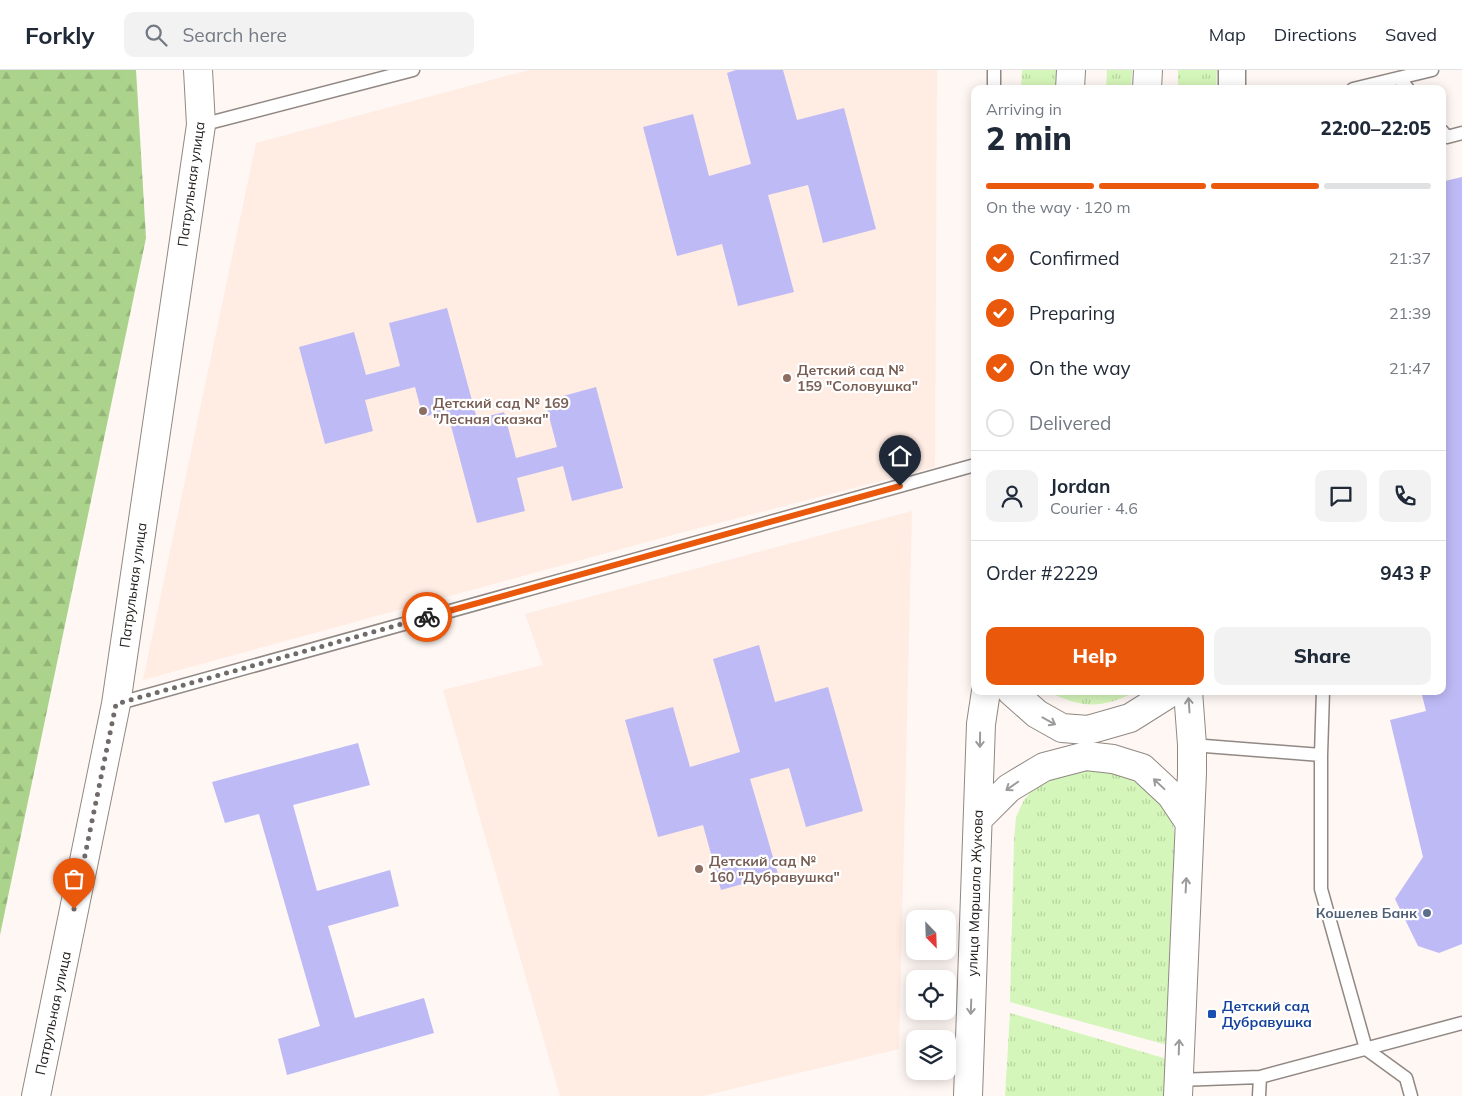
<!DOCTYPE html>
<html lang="en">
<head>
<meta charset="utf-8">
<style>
	body { margin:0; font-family:Mulish,sans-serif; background:#f2f2f3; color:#1f2937; height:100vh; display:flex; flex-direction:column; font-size:19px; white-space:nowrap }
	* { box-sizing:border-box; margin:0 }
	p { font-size:16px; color:#747a83 }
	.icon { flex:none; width:28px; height:28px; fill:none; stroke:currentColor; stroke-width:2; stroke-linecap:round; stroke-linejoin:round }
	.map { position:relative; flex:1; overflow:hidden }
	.drawer { position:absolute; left:971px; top:15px; width:475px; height:610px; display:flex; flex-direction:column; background:#fff; border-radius:10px; box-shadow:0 2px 12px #0003 }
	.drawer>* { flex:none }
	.needle { width:32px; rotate:157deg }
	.fabs { position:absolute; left:906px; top:840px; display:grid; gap:10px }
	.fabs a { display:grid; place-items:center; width:50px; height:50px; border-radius:10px; background:#fff; box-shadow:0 2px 12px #0003; font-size:25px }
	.pin { position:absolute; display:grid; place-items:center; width:42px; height:42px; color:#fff; margin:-51px -21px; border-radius:50% 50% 50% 0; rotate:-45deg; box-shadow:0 0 5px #0007 }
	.pin .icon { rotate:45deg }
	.courier { position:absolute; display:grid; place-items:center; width:50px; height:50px; margin:-25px; border:4px solid #ea580c; border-radius:50%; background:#fff; color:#222; box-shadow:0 1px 6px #0007 }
	.headline em { font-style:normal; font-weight:800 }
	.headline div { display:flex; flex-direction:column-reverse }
	.headline { display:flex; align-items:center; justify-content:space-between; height:85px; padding:0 15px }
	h1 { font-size:32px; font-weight:800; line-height:38px }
	.bar { display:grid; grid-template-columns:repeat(4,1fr); gap:8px 5px; align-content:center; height:60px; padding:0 15px }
	.bar i { height:6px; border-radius:4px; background:#e0e1e3 }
	.bar .active { background:#ea580c }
	.bar p { grid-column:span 4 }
	.line { display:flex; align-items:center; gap:12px; padding:0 15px; border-top:1px solid #e0e1e3 }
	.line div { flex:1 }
	.round { display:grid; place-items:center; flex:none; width:52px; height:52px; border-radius:10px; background:#f2f2f3 }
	ol { padding:0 15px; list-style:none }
	li { display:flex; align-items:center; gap:15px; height:55px }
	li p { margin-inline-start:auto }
	li .icon { padding:5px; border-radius:50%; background:#ea580c; color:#fff; stroke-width:4 }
	li:last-child { color:#747a83 }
	li i { width:28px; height:28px; border:2px solid #e0e1e3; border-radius:50% }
	.cta { display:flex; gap:10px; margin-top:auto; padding:10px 15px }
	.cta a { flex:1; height:58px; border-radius:10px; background:#ea580c; color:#fff; font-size:20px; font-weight:800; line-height:58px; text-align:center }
	.cta a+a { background:#f2f2f3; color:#1f2937 }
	header { display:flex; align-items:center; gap:30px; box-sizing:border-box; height:70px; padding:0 25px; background:#fff; border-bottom:1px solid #e0e1e3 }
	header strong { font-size:24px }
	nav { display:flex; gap:28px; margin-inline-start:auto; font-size:18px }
	.search { width:350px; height:45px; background:#f2f2f3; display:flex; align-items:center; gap:12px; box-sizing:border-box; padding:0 18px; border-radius:10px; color:#747a83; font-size:19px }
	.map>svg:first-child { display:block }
	.built { fill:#ffece3 }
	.grass { fill:url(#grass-tufts) }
	.forest { fill:url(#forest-firs) }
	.building { fill:#bebaf6 }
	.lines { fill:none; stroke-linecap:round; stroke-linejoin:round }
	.service-casing { stroke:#918883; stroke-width:15 }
	.minor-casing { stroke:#918883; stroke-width:29 }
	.tertiary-casing { stroke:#918883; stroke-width:30 }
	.primary-casing { stroke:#918883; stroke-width:30 }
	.service { stroke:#fff; stroke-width:12 }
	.minor { stroke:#fff; stroke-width:26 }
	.tertiary { stroke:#fff; stroke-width:28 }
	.primary { stroke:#fff; stroke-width:28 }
	.oneway { stroke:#9c9b9a }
	.done { stroke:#706b69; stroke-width:5; stroke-dasharray:0 9 }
	.route { stroke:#ea580c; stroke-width:6 }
	.education-dot { fill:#8d6e63; stroke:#fff; stroke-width:2 }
	.service-dot { fill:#5c6f8a; stroke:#fff; stroke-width:2 }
	.transit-dot { fill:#1a4fb4; stroke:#fff; stroke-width:2 }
	.labels { text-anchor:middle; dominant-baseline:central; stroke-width:4.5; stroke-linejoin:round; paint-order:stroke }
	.street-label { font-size:14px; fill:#24201e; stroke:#fff }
	.education-label { font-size:14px; font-weight:bold; fill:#785e54; stroke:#fff; text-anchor:start }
	.service-label { font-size:14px; font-weight:bold; fill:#4e5e75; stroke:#fff; text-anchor:end }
	.transit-label { font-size:14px; font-weight:bold; fill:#164399; stroke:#fff; text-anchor:start }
</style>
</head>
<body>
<header>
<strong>Forkly</strong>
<div class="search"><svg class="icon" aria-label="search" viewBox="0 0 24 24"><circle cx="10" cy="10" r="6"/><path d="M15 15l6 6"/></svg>Search here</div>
<nav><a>Map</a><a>Directions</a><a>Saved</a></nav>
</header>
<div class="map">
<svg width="1462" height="1026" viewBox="0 0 1462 1026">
	<defs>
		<pattern id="grass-tufts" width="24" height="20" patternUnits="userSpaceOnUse" patternTransform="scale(1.25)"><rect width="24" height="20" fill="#d5f6ba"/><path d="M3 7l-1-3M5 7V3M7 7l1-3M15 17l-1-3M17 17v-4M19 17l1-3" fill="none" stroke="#b7d39f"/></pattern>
		<pattern id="forest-firs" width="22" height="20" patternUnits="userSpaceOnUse" patternTransform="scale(1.25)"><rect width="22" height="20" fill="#abd38b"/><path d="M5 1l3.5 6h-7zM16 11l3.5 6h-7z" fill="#93b578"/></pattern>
	</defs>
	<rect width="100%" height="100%" fill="#fef7f4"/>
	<path class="built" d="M529,0H937L935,397L676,464L143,610L256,73Z
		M912,441L899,979L703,1026H560L443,620L543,595L525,544Z"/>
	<path class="grass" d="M1022,0H1056L1055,19H1021Z
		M1107,0H1132L1131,19H1106Z
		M1178,0H1217L1216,19H1178Z
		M1047,621H1137C1101,639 1083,639 1047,621Z
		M1101,693L1155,719L1172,751L1176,771L1167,975L1010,932L1014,771L1016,747L1024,730L1038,714Z
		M1010,943L1167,989L1165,1026H1005Z"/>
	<path class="forest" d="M0,0H136L146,168L0,865Z"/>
	<path class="building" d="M736,0H783L797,50L844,38L876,159L823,173L808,115L768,125L794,222L738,236L722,174L677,186L643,57L693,44L709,106L751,94L727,3Z
		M1442,105L1445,111L1462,107V874L1439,883L1418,876L1395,829L1423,787L1390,650L1426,641L1421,621H1442Z
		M447,238L477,349L504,342L516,388L557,377L545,331L596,317L623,418L572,431L563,396L517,408L525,441L477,453L447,341L423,347L415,317L365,330L373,361L325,374L299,277L354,262L366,305L400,296L389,253Z
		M759,575L775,632L828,617L863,741L806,757L789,698L750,709L778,804L721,820L703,755L658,767L625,650L673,637L690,697L740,682L713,589Z
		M358,673L370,715L293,735L317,821L390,800L399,836L328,856L355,948L424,928L434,963L287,1005L278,969L320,956L259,744L225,753L212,712Z"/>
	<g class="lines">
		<g class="service-casing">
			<path id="service" d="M1400,9L1408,19
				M994,19V0
				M1353,19L1432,0
				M201,55L413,0
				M1442,61L1447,67L1462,63
				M1323,621L1321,685V819L1366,979L1406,1008L1411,1026
				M116,634L975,395
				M1192,675L1321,685
				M1178,1010L1260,1007L1462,953
				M1259,1026L1260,1007"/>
		</g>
		<g class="minor-casing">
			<path id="minor" d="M1232,19V0"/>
		</g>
		<g class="tertiary-casing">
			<path id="tertiary" d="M36,1026L116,634L201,55L198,0"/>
		</g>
		<g class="primary-casing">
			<path id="primary" d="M1070,19L1071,0
				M1147,19L1148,0
				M1011,621L1037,644L1062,658L1088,660L1130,648L1165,626L1169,621
				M978,749L1009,718L1044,697L1086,686L1113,689L1142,698L1171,725L1189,752
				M968,1026L981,654L986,621
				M1178,1026L1192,703V675L1188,621"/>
		</g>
		<use href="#service" class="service"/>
		<use href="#minor" class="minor"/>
		<use href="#tertiary" class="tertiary"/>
		<use href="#primary" class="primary"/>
	</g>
	<defs><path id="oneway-shaft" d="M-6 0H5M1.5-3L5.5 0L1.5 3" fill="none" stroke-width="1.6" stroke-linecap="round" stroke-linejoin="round" transform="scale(1.25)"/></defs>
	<g class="oneway">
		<use href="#oneway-shaft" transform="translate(1189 635) rotate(-94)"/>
		<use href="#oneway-shaft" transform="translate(1049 651) rotate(29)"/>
		<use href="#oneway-shaft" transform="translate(980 670) rotate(91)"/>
		<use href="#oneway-shaft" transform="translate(1159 714) rotate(-137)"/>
		<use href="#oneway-shaft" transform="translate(1012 716) rotate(145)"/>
		<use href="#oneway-shaft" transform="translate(1186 815) rotate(-87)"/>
		<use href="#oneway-shaft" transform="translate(971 937) rotate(92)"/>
		<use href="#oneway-shaft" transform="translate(1179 977) rotate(-88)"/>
	</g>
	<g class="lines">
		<path class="done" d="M74,839L116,634L427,547"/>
		<path class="route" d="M427,547L900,416"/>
	</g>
	<g class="education-dot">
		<circle cx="787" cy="308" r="5"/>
		<circle cx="423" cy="341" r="5"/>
		<circle cx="699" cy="799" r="5"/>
	</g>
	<circle class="service-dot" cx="1427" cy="843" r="5"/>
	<rect class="transit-dot" x="1207" y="939" width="10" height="10" rx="2.5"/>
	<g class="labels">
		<g class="street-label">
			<text transform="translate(191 114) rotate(-82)">Патрульная улица</text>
			<text transform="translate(133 515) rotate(-82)">Патрульная улица</text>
			<text transform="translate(975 823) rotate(-88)">улица Маршала Жукова</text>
			<text transform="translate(53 943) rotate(-78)">Патрульная улица</text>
		</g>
		<g class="education-label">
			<text x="797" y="300">Детский сад №<tspan x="797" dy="16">159 "Соловушка"</tspan></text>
			<text x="433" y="333">Детский сад № 169<tspan x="433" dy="16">"Лесная сказка"</tspan></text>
			<text x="709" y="791">Детский сад №<tspan x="709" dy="16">160 "Дубравушка"</tspan></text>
		</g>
		<g class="service-label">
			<text x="1417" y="843">Кошелев Банк</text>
		</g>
		<g class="transit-label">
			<text x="1222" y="936">Детский сад<tspan x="1222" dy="16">Дубравушка</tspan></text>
		</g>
	</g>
</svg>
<div class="fabs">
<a><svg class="needle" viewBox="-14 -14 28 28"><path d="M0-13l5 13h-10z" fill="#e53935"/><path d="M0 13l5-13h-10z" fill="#747a83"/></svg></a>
<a><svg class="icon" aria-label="locate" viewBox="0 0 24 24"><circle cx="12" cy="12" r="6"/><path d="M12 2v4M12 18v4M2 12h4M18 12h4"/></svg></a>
<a><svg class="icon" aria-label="layers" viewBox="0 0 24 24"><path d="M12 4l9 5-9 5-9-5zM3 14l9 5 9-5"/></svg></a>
</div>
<div class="pin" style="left:74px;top:839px;background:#ea580c"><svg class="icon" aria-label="bag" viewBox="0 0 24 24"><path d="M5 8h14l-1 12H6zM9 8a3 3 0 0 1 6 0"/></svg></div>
<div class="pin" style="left:900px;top:416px;background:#1f2937"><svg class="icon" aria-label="home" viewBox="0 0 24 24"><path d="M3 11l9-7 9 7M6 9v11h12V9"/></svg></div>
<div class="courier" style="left:427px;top:547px"><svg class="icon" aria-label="bike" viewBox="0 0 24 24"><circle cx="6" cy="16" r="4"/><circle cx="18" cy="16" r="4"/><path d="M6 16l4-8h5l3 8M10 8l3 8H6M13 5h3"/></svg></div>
<section class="drawer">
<div class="headline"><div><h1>2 min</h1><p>Arriving in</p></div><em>22:00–22:05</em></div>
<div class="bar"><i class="active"></i><i class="active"></i><i class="active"></i><i></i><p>On the way · 120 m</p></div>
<ol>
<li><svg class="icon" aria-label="check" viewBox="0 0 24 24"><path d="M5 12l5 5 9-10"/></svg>Confirmed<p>21:37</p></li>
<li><svg class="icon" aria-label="check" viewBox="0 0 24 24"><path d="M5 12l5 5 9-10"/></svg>Preparing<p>21:39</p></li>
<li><svg class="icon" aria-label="check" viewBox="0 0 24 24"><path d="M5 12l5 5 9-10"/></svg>On the way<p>21:47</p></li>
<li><i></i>Delivered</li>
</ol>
<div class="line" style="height:90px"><a class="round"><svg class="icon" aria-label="person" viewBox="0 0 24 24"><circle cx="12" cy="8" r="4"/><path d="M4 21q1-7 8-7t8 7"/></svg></a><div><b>Jordan</b><p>Courier · 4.6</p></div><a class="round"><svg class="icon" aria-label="chat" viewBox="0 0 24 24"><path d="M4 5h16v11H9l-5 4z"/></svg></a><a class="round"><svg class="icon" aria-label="phone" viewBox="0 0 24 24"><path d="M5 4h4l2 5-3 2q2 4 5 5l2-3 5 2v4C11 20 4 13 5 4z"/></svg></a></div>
<div class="line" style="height:65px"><div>Order #2229</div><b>943 ₽</b></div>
<div class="cta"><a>Help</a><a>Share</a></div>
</section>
</div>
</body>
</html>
